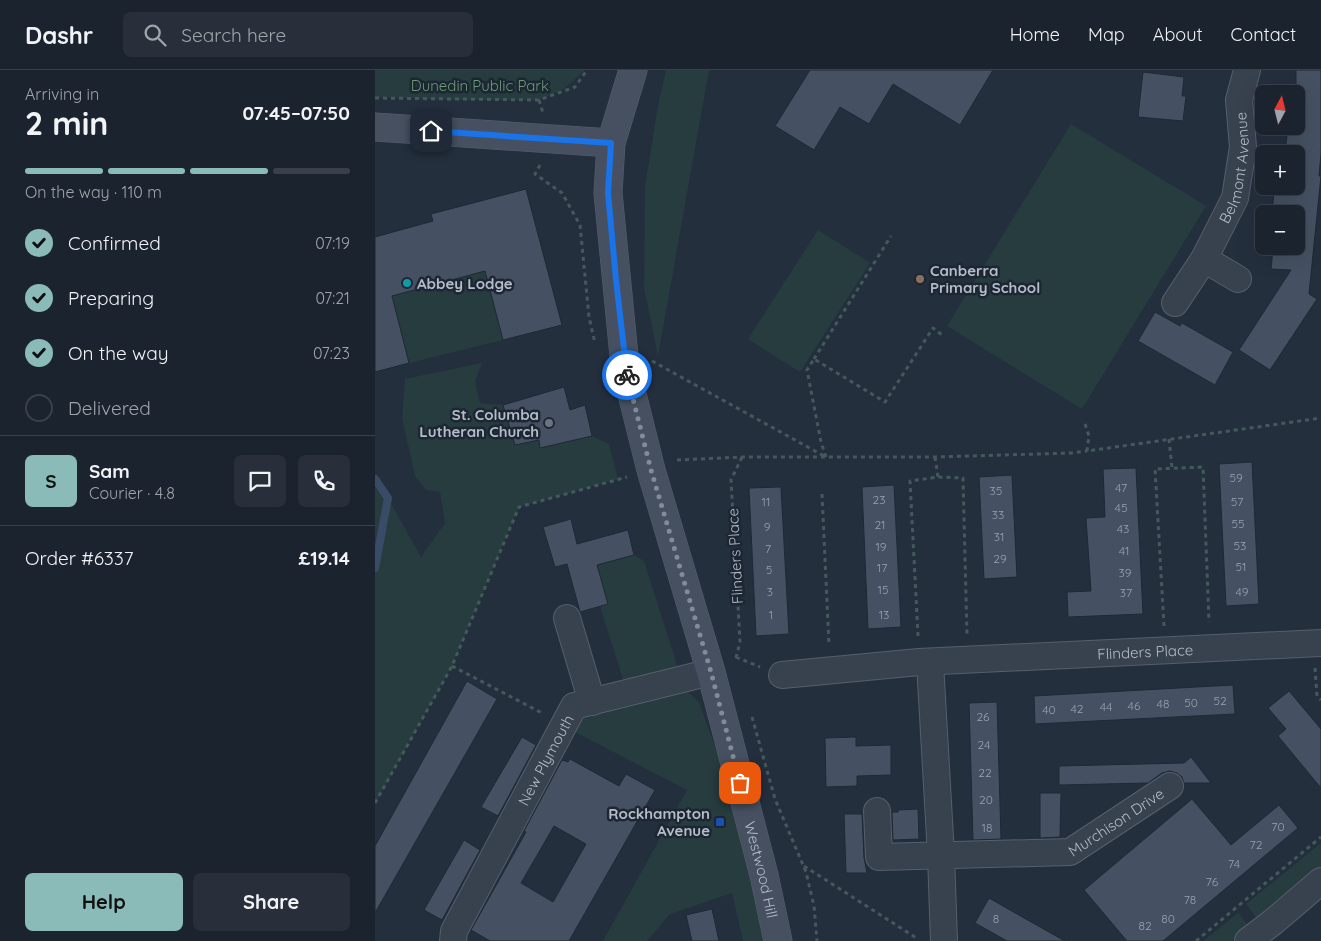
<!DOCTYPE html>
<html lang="en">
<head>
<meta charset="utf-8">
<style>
	body { margin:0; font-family:Quicksand,sans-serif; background:#282f3a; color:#f1f3f6; height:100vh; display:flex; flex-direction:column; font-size:19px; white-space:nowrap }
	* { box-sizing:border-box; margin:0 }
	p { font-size:16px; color:#a0a4aa }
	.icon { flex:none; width:28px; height:28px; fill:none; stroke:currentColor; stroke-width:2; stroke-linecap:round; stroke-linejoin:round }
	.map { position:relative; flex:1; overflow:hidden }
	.drawer { display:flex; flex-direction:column; background:#1b232e; width:375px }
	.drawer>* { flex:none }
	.needle { width:32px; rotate:7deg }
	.buttons { position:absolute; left:880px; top:15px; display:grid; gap:10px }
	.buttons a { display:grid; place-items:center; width:50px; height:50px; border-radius:8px; background:#1b232e; box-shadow:0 5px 20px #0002,0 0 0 1px #39404a; font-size:25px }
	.pin { position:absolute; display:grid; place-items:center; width:42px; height:42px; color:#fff; margin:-21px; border-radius:10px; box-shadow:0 2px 8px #0006 }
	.courier { position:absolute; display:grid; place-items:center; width:50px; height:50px; margin:-25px; border:4px solid #1a73e8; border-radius:50%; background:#fff; color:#222; box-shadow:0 1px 6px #0007 }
	.summary em { font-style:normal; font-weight:700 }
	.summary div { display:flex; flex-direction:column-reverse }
	.summary { display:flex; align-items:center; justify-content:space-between; height:85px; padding:0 25px }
	h1 { font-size:32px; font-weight:700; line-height:38px }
	.bar { display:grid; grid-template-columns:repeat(4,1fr); gap:8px 5px; align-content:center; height:60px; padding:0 25px }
	.bar i { height:6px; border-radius:4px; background:#39404a }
	.bar .current { background:#8bbbb9 }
	.bar p { grid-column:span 4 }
	.line { display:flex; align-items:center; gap:12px; padding:0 25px; border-top:1px solid #39404a }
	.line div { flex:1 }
	.round { display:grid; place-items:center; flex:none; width:52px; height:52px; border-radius:8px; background:#282f3a }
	ol { padding:0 25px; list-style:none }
	li { display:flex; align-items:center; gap:15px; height:55px }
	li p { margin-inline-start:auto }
	li .icon { padding:5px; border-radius:50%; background:#8bbbb9; color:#111; stroke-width:4 }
	li:last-child { color:#a0a4aa }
	li i { width:28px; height:28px; border:2px solid #39404a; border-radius:50% }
	.button { display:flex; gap:10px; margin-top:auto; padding:10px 25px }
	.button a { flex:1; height:58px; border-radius:8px; background:#8bbbb9; color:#111; font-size:20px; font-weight:700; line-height:58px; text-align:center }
	.button a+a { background:#282f3a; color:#f1f3f6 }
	header { display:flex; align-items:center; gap:30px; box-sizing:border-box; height:70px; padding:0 25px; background:#1b232e; border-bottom:1px solid #39404a }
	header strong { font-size:24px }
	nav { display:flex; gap:28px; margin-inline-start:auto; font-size:18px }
	.search { width:350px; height:45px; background:#282f3a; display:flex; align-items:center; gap:12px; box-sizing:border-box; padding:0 18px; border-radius:8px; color:#a0a4aa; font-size:19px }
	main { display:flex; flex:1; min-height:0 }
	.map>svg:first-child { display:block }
	.green { fill:#263c3f }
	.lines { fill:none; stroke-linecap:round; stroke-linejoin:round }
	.stream { stroke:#394c67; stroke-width:8 }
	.building { fill:#455162; stroke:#1f2835; fill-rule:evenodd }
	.street-casing { stroke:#565f6c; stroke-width:28 }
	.secondary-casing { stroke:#565f6c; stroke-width:29 }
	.path { stroke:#44595c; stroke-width:3; stroke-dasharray:4 4; stroke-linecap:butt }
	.street { stroke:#38414e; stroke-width:26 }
	.secondary { stroke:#465061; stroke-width:28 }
	.done { stroke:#828b98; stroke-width:5; stroke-dasharray:0 9 }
	.route { stroke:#1a73e8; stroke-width:6 }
	.education-dot { fill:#8d6e63; stroke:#1d2633; stroke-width:2 }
	.culture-dot { fill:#0f9aa8; stroke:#1d2633; stroke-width:2 }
	.worship-dot { fill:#6b7280; stroke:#1d2633; stroke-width:2 }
	.transit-dot { fill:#1a4fb4; stroke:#1d2633; stroke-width:2 }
	.labels { text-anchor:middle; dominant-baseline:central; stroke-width:5; stroke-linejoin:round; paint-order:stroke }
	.number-label { font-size:12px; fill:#98a1af }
	.park-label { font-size:15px; fill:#6b9a76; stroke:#1d2633 }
	.street-label { font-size:15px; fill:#b4bcc9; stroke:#1d2633 }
	.poi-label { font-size:15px; font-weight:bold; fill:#b4bcc9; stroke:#1d2633; text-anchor:start }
</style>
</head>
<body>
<header>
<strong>Dashr</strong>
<div class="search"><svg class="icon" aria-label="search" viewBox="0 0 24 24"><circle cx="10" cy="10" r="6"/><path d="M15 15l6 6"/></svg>Search here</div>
<nav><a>Home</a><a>Map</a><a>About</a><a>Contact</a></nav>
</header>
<main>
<section class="drawer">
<div class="summary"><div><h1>2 min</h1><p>Arriving in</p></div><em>07:45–07:50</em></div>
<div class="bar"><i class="current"></i><i class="current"></i><i class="current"></i><i></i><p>On the way · 110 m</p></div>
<ol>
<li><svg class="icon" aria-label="check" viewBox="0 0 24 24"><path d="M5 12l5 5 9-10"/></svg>Confirmed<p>07:19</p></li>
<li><svg class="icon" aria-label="check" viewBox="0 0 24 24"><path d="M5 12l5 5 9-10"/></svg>Preparing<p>07:21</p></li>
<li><svg class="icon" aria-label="check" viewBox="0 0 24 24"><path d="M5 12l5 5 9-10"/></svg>On the way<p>07:23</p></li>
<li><i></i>Delivered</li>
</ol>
<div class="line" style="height:90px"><b class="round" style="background:#8bbbb9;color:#111">S</b><div><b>Sam</b><p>Courier · 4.8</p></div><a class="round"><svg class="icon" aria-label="chat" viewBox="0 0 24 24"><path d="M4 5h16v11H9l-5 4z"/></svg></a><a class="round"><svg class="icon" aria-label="phone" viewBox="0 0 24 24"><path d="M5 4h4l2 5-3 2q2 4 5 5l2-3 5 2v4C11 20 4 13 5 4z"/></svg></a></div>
<div class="line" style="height:65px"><div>Order #6337</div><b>£19.14</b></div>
<div class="button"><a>Help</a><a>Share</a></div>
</section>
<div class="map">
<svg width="946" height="871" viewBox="0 0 946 871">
	<rect width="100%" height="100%" fill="#242f3e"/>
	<path class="green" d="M0,0H210L189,19L164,30H82L0,27Z
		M291,0H334L283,286L269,218L270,117L283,35Z
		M696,54L831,136L707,339L572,256Z
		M443,160L495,193L425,302L373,269Z
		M110,201L128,270L34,293L17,226Z
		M107,293L100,311L105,333L128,335L140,375L164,370L166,378L217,366L234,374L243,409L144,437L77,596L0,734V405L46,487L70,453L65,422L51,420L40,406L27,348L30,309Z
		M259,485L269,491L304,601L250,616L225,536L233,534L222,495Z
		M311,620L324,632L361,735L391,871H368L357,823L295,844L272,871H228L312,720L196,660L209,644Z
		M946,773V799L884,851L871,834Z
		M863,843L875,858L857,871H828Z"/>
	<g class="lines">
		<path class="stream" d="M0,409L13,428L0,498"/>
	</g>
	<path class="building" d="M435,0H618L585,55L518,14L494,54L465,37L439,80L400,56Z
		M921,0H946V84L944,106H946L934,224L942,229L895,300L864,280L916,200L896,199L898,178H895V176H921V144H897L899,121H902L903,116H921V84H910L913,56H921Z
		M768,2L809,7L807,26H811L808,51L763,47Z
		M151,119L187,255L128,270L110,201L17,226L34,293L0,302V167L58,151L56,144Z
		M780,242L805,256L807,253L858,282L840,315L763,271Z
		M189,317L195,340L210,335L217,366L165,378L164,370L140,375L128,335Z
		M877,392L884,534L851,536L844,394Z
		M761,398L768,544L693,547L692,522L716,521L711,448L730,447L728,399Z
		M637,405L642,507L609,509L604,407Z
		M519,415L526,557L493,559L487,417Z
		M406,417L414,564L381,566L374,418Z
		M196,449L202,474L253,460L259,485L222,495L233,534L205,542L192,494L180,497L168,457Z
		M92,611L122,629L0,843V776Z
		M858,615L860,644L660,654L659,626Z
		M914,621L946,659V718L903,666L911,659L893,638Z
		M622,632L626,769L598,770L594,633Z
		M147,667L161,675L123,746L106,737Z
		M481,667V676L516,675V705L482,706V716L451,717L450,668Z
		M816,687L836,713H809L807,707L802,703L795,701L787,703L773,713L684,715V696L809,693Z
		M195,689L244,716L251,704L280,720L194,871H115L96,860L151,762L149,761L187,690L193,692ZM179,756L211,774L178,832L146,813Z
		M665,723H686L685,767L665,768Z
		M817,729L856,775L904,735L923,758L788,871H752L709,820Z
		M543,739L544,769L518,770L517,742H523V740Z
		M469,744H487L489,788L492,803H471Z
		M89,770L105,780L67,850L49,840Z
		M614,828L642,844L690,871H632L600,853Z
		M337,839L344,871H317L311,845Z"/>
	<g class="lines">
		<g class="street-casing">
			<g id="street">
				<path d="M829,189L863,209"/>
				<path id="s1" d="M800,233L829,189L860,128L868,77L864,30L872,0"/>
				<path d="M192,548L217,632"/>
				<path d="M555,593L566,785L569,871"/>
				<path id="s2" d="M407,605L544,592L946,573"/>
				<path id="s3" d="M502,741L504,787L695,782L795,716"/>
				<path id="s4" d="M78,871L79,861L199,636L336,602"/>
				<path d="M873,871L898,852L946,811"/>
			</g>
		</g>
		<g class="secondary-casing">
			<g id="secondary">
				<path id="s5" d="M258,0L236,73L233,123L250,296L276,400L336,602L389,805L403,871"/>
				<path d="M0,57L236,73"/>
			</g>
		</g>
		<path class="path" d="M0,28L164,30L200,17L212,0
			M164,30L168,43
			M165,95L160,104L187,123L205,155L214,247L220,273
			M439,289L516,166
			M277,291L449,386
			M710,354L714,366L712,381L946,348
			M794,369L797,398
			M451,387L446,372L432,300L439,289L510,332L558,258L567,265
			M560,387L563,407
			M302,390L367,387H560L697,383L712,381
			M447,424L454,575
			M789,556L780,399L828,397L834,552
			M543,566L535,411L563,407L588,408L592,566
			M361,587L385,597
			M361,588L365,572L356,410L367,387
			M77,596L167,643
			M940,598L942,626L946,630
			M377,647L400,729L431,802L439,836L442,871
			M0,733L77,596L144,437L252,407
			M429,796L543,869
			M821,871L946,767"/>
		<use href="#street" class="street"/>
		<use href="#secondary" class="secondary"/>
	</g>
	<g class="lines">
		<path class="done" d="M252,305L276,400L336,602L365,713"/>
		<path class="route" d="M56,61L236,73L233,123L241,210L252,305"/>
	</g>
	<circle class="education-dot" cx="545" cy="209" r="5"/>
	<circle class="culture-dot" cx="32" cy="213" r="5"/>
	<circle class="worship-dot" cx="174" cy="353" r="5"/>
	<rect class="transit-dot" x="340" y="747" width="10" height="10" rx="2.5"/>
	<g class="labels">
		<g class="number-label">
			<text x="861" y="407">59</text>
			<text x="746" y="417">47</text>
			<text x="621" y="420">35</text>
			<text x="504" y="429">23</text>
			<text x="391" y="431">11</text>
			<text x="862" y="431">57</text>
			<text x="746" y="437">45</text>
			<text x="623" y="444">33</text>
			<text x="863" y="453">55</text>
			<text x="505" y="454">21</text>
			<text x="392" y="456">9</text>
			<text x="748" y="458">43</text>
			<text x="624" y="466">31</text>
			<text x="865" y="475">53</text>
			<text x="506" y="476">19</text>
			<text x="393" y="478">7</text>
			<text x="749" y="480">41</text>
			<text x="625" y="488">29</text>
			<text x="866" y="496">51</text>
			<text x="507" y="497">17</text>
			<text x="394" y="499">5</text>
			<text x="750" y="502">39</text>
			<text x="508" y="519">15</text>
			<text x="395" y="521">3</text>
			<text x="867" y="521">49</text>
			<text x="751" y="522">37</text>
			<text x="396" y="544">1</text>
			<text x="509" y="544">13</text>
			<text x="845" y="630">52</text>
			<text x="816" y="632">50</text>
			<text x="788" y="633">48</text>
			<text x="759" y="635">46</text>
			<text x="731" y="636">44</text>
			<text x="702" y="638">42</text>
			<text x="674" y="639">40</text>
			<text x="608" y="646">26</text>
			<text x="609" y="674">24</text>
			<text x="610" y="702">22</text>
			<text x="611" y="729">20</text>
			<text x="903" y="756">70</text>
			<text x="612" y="757">18</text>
			<text x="881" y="774">72</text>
			<text x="859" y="793">74</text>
			<text x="837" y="811">76</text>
			<text x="815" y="829">78</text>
			<text x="621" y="848">8</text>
			<text x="793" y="848">80</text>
			<text x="770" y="855">82</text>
		</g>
		<g class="park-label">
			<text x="105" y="15">Dunedin Public Park</text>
		</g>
		<g class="street-label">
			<text stroke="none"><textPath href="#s1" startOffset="151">Belmont Avenue</textPath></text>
			<text transform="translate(360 486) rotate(-93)">Flinders Place</text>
			<text stroke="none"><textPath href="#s2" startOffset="364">Flinders Place</textPath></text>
			<text stroke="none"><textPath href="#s4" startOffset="204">New Plymouth</textPath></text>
			<text stroke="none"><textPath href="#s3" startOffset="292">Murchison Drive</textPath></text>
			<text stroke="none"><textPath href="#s5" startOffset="822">Westwood Hill</textPath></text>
		</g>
		<g class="poi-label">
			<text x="555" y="200">Canberra<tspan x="555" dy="17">Primary School</tspan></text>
			<text x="42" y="213">Abbey Lodge</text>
			<text x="164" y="344" text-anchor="end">St. Columba<tspan x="164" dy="17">Lutheran Church</tspan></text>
			<text x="335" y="743" text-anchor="end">Rockhampton<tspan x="335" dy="17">Avenue</tspan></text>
		</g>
	</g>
</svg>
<div class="buttons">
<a><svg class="needle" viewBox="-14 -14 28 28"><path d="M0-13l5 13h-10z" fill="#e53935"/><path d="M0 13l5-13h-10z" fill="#a0a4aa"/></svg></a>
<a>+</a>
<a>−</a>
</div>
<div class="pin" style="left:365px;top:713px;background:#ea580c"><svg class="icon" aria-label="bag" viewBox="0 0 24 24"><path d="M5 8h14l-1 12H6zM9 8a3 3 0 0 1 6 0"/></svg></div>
<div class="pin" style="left:56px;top:61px;background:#1f2937"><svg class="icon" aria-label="home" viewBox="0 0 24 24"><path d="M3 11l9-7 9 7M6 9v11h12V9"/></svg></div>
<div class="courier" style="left:252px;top:305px"><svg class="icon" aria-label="bike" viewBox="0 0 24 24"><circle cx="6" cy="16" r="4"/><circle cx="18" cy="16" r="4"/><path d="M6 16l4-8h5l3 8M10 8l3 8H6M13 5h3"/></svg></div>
</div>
</main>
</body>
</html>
